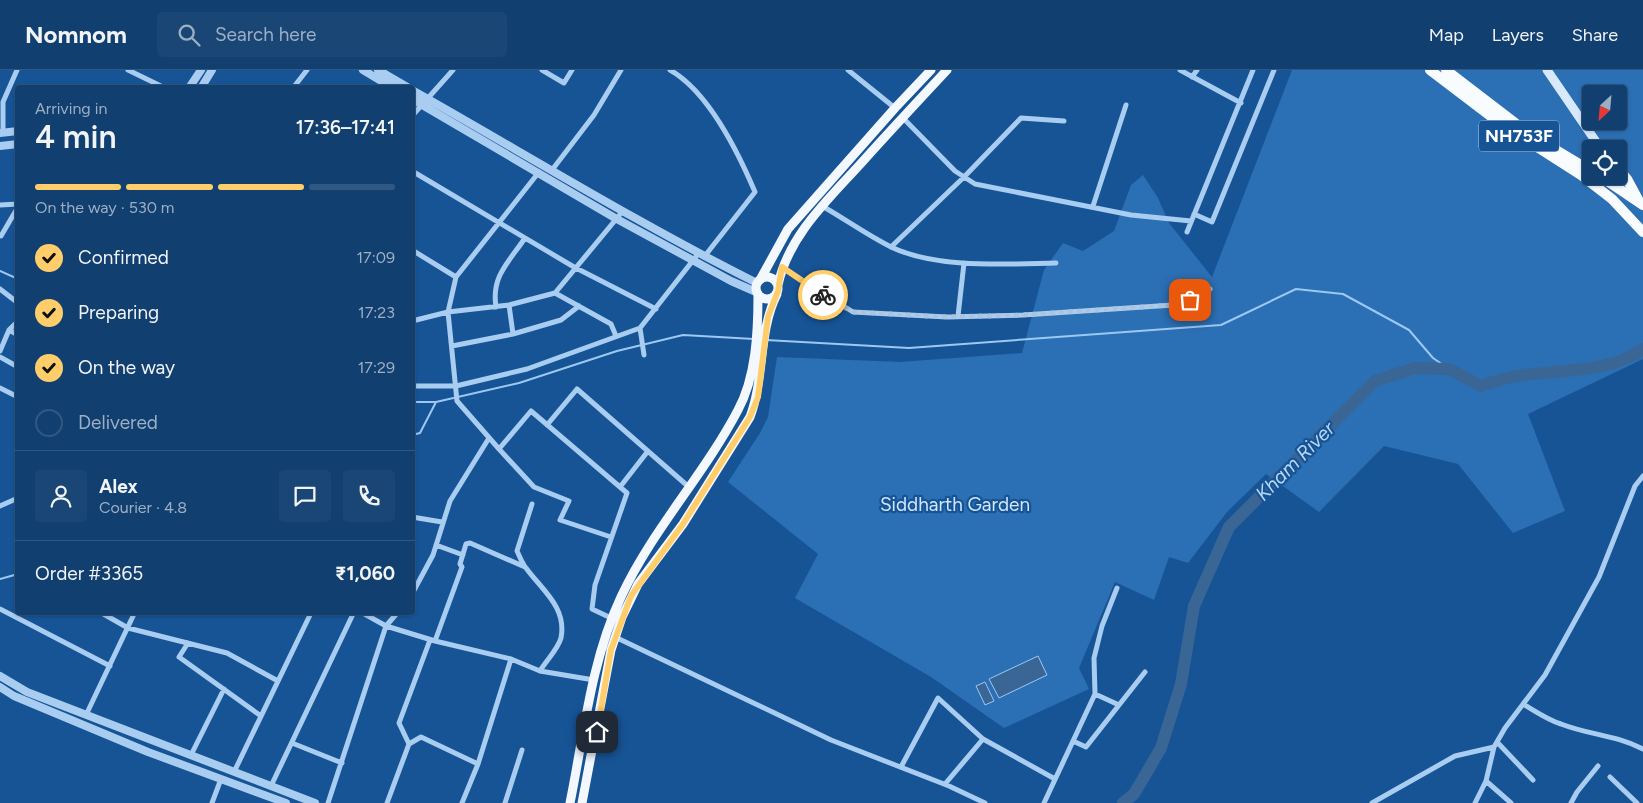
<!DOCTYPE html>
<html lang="en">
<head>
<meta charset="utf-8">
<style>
	body { margin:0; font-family:Figtree,sans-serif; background:#1a4675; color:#f1f3f6; height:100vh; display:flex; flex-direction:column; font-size:19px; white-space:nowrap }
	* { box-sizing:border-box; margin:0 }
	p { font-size:16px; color:#9cafc3 }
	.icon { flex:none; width:28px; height:28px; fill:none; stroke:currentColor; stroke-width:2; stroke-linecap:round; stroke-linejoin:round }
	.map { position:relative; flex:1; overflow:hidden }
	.panel { position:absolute; left:15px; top:15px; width:400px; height:530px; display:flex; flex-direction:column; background:#113f70; border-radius:5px; box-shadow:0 1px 4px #0004,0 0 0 1px #305883 }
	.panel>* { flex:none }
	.needle { width:32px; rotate:206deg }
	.tools { position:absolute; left:1582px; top:15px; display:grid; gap:10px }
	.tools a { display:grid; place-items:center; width:45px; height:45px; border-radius:5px; background:#113f70; box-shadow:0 1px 4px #0004,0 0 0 1px #305883; font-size:25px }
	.pin { position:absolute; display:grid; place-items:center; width:42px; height:42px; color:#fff; margin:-21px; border-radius:10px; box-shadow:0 2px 8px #0006 }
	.courier { position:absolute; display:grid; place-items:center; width:50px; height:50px; margin:-25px; border:4px solid #ffcd69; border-radius:50%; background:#fff; color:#222; box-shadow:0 1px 6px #0007 }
	.head em { font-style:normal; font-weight:600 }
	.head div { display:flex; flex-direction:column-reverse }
	.head { display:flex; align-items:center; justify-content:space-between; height:85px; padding:0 20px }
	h1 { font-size:32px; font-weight:600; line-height:38px }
	.bar { display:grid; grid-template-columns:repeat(4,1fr); gap:8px 5px; align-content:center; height:60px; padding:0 20px }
	.bar i { height:6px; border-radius:4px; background:#305883 }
	.bar .current { background:#ffcd69 }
	.bar p { grid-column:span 4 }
	.line { display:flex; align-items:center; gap:12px; padding:0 20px; border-top:1px solid #305883 }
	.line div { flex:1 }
	.round { display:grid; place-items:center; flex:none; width:52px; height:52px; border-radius:5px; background:#1a4675 }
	ol { padding:0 20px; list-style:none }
	li { display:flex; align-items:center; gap:15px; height:55px }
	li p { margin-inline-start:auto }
	li .icon { padding:5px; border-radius:50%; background:#ffcd69; color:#111; stroke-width:4 }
	li:last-child { color:#9cafc3 }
	li i { width:28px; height:28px; border:2px solid #305883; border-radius:50% }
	header { display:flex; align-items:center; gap:30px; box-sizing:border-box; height:70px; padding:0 25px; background:#113f70; border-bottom:1px solid #305883 }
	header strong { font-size:24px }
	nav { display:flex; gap:28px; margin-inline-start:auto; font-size:18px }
	.search { width:350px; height:45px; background:#1a4675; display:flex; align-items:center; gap:12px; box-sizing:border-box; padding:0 18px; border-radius:5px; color:#9cafc3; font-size:19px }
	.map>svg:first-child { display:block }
	.green { fill:#2b6fb4; fill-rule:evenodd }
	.water { fill:#3a6696; stroke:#9cc8f3 }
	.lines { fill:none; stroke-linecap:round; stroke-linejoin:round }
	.stream { stroke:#9cc8f3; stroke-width:2 }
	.river { stroke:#3a6696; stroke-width:12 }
	.minor { stroke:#a9cdf1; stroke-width:5 }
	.tertiary { stroke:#a9cdf1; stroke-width:8 }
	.secondary { stroke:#d8e9fc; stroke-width:9 }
	.primary { stroke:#f3f8ff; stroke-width:9 }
	.trunk { stroke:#f9fcff; stroke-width:10 }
	.done { stroke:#aec3da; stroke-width:5; stroke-dasharray:0 9 }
	.route { stroke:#ffcd69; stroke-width:6 }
	.labels { text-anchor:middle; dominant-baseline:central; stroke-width:4.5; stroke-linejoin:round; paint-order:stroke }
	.shield { fill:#175496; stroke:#b9cce0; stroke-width:1 }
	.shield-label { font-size:18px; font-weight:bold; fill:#fff }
	.park-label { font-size:19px; fill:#d0e6fc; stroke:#175496 }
	.water-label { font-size:20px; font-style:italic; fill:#b6d7f8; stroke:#175496 }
</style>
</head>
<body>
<header>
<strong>Nomnom</strong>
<div class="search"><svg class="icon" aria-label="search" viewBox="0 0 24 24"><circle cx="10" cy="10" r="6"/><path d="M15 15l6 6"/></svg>Search here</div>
<nav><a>Map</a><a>Layers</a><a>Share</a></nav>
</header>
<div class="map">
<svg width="1643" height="733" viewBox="0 0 1643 733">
	<rect width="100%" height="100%" fill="#175496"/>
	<path class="green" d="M1292,0H1643V289L1528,344L1565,441L1513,463L1458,394L1384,376L1319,442L1266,404L1227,442L1188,493L1169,487L1154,530L1115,512L1079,598L1089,619L1004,658L931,607L795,528L818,484L728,412L760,363L768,347L777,287L900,292L1022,283L1044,200L1063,173L1083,181L1114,161L1131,115L1143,105L1158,128L1169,153L1212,207ZM1591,24H1619V51H1591ZM1591,79H1619V106H1591Z"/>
	<path class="water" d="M1038,586L1047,605L999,628L989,609Z
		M985,612L994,631L985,635L976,616Z"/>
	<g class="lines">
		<path class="stream" d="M0,201L18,209
			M766,270L909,278L1221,255L1296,219L1343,224L1409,260L1433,288L1449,299
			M412,332H435
			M412,365L420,363L436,332L519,313L617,281L683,265L754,269
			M0,509L18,504"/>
		<path class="river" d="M1123,733L1134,724L1161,678L1181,614L1194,536L1229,457L1375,311L1415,298L1449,299L1481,316C1490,313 1498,310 1507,308C1550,298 1606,306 1643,279"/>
		<path class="minor" d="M128,0L165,18
			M542,0L564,13L572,0
			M670,0C709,22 738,82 755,122L704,187
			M848,0L895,38
			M1180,0L1241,33
			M1192,7L1197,0
			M293,18L307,0
			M412,46L453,0
			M903,48L955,101L975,114L1131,145L1191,151
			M3,62V32L17,0
			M552,100L594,45L621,0
			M412,101L574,197L656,239
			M539,102L456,207L448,242L457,331L499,379L531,341L627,423L595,515L592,539L611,548
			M0,135L18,134
			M822,136C845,149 867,165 891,177C937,199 1006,194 1056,193
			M1093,136L1126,35
			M1194,144L1212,152L1274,0
			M1187,162L1253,0
			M1,166L18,137
			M891,177L964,107L1021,48L1064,51
			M412,180L456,207
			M783,198L853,242L947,247L1023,245L1173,235L1190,230L1210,219
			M0,219L18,233
			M555,223L611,254L616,266
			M509,235L513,264
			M496,237C491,206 509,192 525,168
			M958,246L964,193
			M412,251L448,242L509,235L555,223L622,142
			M640,258L644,285
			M9,260L18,265
			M452,276L513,264L561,250L579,236
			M0,281L9,260L18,251
			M0,287L18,297
			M412,316H456L527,299L640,258L698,184
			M0,318L18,327
			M547,355L577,319L690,418
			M499,379L534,417L569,431L560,450L611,467
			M620,417L648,381
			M532,434L517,481C520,487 522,493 526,498C542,520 567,537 561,568C558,579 546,591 540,601
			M0,436L18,428
			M412,447L442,452
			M436,475L463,485
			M412,524L433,485L450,431L489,368
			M0,539L110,596
			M100,542L128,558L227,583L278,611
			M361,542L386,556L435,571L511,589L540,601L594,610
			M615,567L831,670L949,716L985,733
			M435,571L462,497L460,494L466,474L470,473L525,497
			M188,573L179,587L261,646
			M1095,624L1119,635
			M1523,634C1535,641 1548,650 1561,654C1589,665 1616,665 1643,679
			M86,645L135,542
			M1073,671L1086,677L1145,602
			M1497,672L1533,710
			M292,673L342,693
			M409,674L399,653L430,570
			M191,685L224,619
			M901,697L938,628L983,669
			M234,702L310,545
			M1610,707L1637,733
			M1486,711L1511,733
			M945,714L983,669L1055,709
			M271,716L354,542
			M212,733L221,709
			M328,733L386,556L398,542
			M387,733L409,674L421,667L478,694
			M462,733L478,694L511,589
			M505,733L522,680
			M1044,733L1095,624L1094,588L1102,556L1117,518
			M1372,733L1455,686L1494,677
			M1475,733L1486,711L1494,677L1505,658L1545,605L1599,507L1635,416L1643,406
			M1571,733L1577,722L1598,696"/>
		<path class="tertiary" d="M363,0L393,18
			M378,0L409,18
			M189,18L201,0
			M201,18L212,0
			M412,20C527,85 639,154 757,213
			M412,29L615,148L731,211L756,222
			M0,63L18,61
			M0,76L18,74
			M0,606L27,622L315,733
			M0,617L14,626L148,682L286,733"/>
		<path class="secondary" d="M1547,0L1601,79"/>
		<path class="primary" d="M756 218a11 11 0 1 1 22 0a11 11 0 1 1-22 0Z
			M760,210L788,159L895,38L931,0
			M778,215C789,164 830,128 864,90C891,60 919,30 947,0
			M570,733C584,664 591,591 621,527C652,460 704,405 738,340C756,307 758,262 758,225
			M582,733L611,580L622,547L638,514L683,454L750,347C765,307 758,262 777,224"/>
		<path class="trunk" d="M1430,0L1501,54L1581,105L1612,129L1643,162
			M1446,0L1531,65L1591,101
			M1601,78V79
			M1619,99L1627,109L1639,131
			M1600,106L1643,135"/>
	</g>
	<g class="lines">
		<path class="done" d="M823,225L853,242L947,247L1023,245L1173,235L1190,230"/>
		<path class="route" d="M597,662L611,580L631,526L683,454L750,347L758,327L768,247L778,221L782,197L823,225"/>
	</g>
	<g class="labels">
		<rect class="shield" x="1479" y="50.5" width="80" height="31" rx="4"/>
		<g class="shield-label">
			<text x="1519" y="66">NH753F</text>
		</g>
		<g class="park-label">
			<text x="955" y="434">Siddharth Garden</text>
		</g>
		<g class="water-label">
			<text transform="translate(1295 391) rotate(-45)">Kham River</text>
		</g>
	</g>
</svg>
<div class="tools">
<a><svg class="needle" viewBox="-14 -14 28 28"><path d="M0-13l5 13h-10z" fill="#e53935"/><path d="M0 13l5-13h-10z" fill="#9cafc3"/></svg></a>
<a><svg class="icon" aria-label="locate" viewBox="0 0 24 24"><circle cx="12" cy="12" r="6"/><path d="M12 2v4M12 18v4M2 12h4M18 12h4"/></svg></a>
</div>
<div class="pin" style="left:1190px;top:230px;background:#ea580c"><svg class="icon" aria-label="bag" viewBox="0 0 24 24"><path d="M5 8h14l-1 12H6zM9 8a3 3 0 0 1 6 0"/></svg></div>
<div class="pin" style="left:597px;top:662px;background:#1f2937"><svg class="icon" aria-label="home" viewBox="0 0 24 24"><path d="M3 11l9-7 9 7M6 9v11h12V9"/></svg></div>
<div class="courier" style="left:823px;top:225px"><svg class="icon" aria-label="bike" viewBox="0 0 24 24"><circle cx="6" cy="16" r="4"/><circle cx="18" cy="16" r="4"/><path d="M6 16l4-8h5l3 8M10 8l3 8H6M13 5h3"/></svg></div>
<section class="panel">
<div class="head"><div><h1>4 min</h1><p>Arriving in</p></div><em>17:36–17:41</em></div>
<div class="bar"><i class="current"></i><i class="current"></i><i class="current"></i><i></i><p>On the way · 530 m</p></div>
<ol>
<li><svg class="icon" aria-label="check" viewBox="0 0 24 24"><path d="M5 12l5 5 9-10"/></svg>Confirmed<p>17:09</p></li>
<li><svg class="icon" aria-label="check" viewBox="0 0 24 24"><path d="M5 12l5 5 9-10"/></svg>Preparing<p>17:23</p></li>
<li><svg class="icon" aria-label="check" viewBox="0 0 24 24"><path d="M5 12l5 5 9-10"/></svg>On the way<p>17:29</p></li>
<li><i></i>Delivered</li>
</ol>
<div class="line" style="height:90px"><a class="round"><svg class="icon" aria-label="person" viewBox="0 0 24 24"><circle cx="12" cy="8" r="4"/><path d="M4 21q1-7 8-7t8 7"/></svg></a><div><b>Alex</b><p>Courier · 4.8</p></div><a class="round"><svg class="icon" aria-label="chat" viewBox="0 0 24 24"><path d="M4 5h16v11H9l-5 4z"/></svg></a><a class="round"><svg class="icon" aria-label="phone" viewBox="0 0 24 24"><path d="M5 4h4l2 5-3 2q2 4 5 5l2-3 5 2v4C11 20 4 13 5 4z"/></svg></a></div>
<div class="line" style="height:65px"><div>Order #3365</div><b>₹1,060</b></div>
</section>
</div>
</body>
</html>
